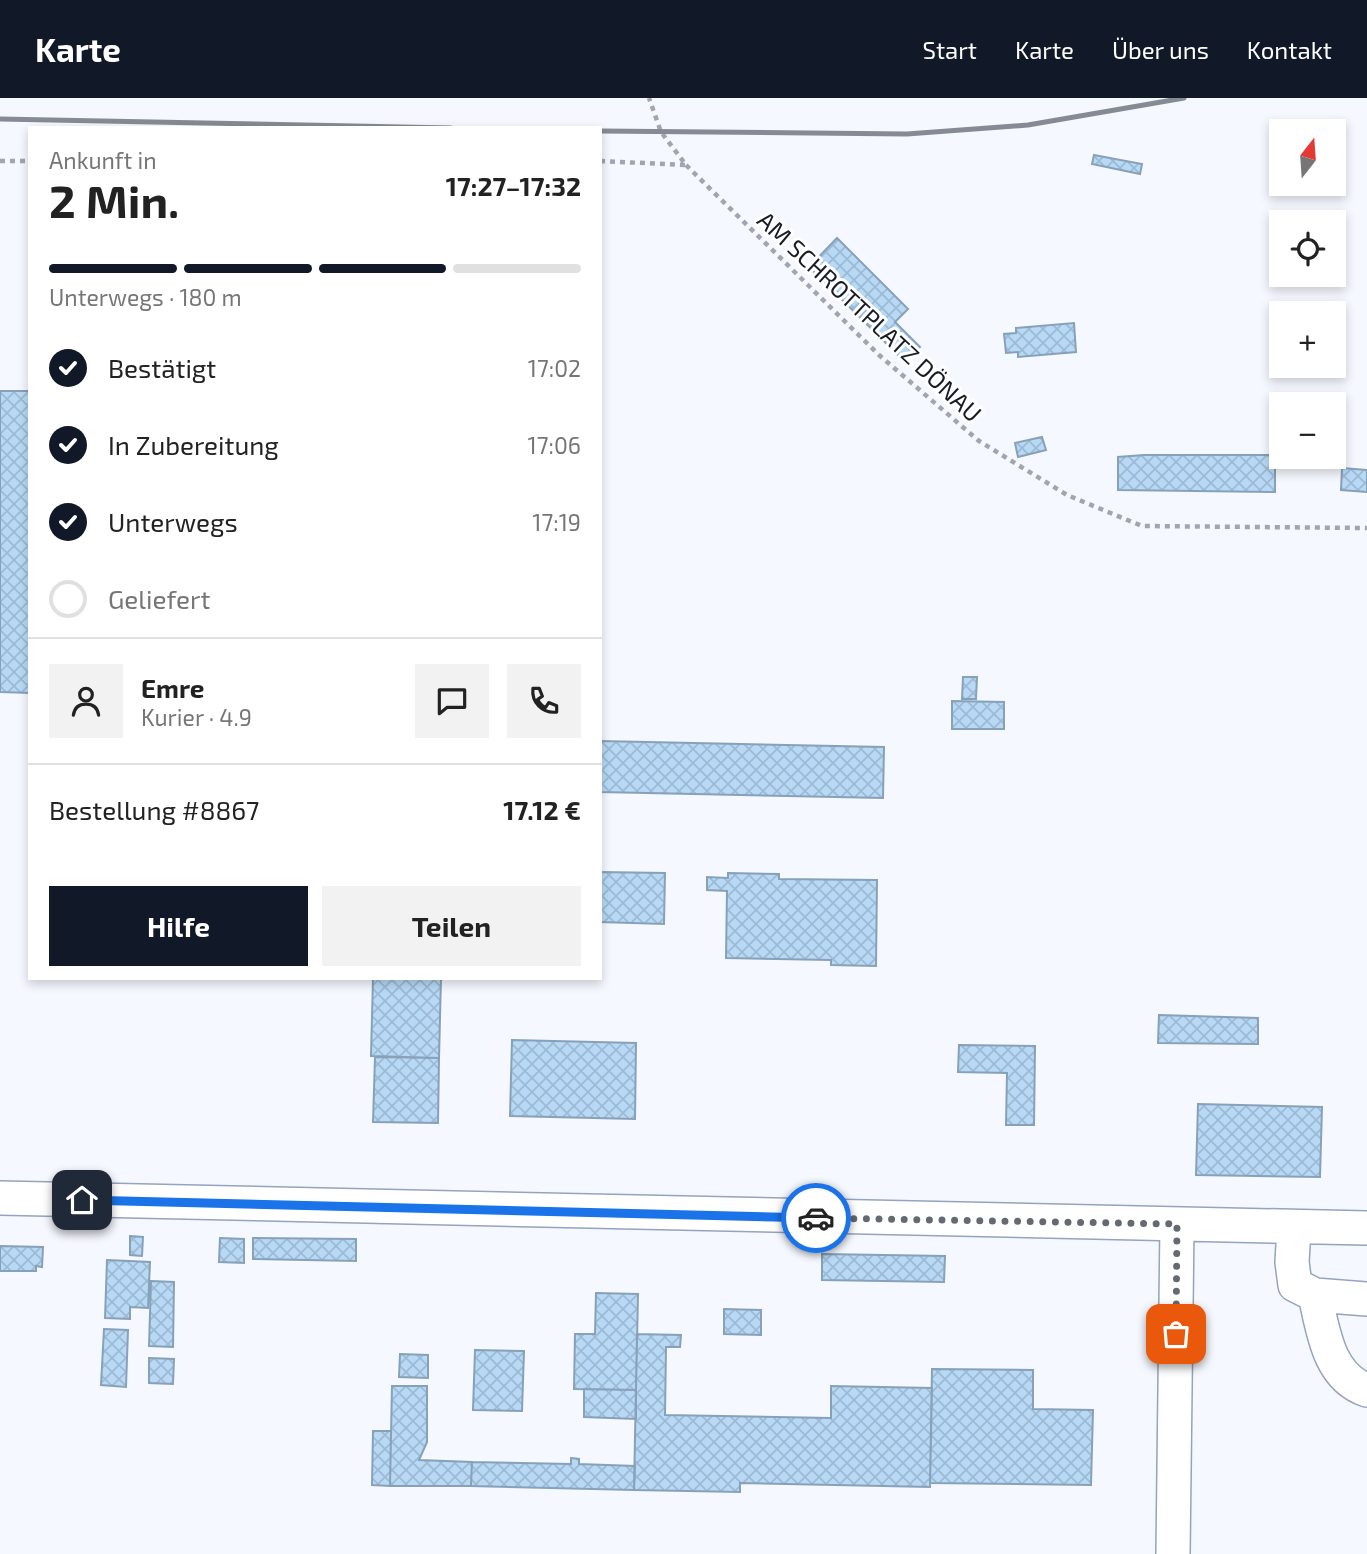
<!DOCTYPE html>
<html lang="de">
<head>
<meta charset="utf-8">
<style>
	body { margin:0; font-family:"Exo 2",sans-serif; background:#f2f2f2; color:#222; height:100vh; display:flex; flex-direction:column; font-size:26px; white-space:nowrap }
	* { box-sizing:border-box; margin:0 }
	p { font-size:23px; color:#767676 }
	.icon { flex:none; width:38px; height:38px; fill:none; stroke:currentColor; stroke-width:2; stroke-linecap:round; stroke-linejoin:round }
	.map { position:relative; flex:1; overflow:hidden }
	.side { position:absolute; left:28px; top:28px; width:574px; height:854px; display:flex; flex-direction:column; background:#fff; border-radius:0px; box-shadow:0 4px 10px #0003 }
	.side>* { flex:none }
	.needle { width:46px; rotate:17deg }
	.fabs { position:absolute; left:1269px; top:21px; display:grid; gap:14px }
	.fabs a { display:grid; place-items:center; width:77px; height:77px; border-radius:0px; background:#fff; box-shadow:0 4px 10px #0003; font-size:35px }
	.pin { position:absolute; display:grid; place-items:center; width:60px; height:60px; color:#fff; margin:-30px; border-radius:14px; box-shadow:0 4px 10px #0006 }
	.courier { position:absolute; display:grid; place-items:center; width:70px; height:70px; margin:-35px; border:5px solid #1a73e8; border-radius:50%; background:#fff; color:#222; box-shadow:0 2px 9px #0007 }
	.headline em { font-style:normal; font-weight:700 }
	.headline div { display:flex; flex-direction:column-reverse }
	.headline { display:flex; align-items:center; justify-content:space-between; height:119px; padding:0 21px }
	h1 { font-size:46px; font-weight:700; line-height:52px }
	.bar { display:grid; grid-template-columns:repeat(4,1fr); gap:10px 7px; align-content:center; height:84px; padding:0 21px }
	.bar i { height:9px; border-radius:5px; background:#e0e0e0 }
	.bar .active { background:#111827 }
	.bar p { grid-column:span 4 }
	.line { display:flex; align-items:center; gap:18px; padding:0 21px; border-top:2px solid #e0e0e0 }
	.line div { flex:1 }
	.round { display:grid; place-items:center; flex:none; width:74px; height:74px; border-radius:0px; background:#f2f2f2 }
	ol { padding:0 21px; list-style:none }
	li { display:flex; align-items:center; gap:21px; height:77px }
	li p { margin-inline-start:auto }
	li .icon { padding:7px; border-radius:50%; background:#111827; color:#fff; stroke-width:4 }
	li:last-child { color:#767676 }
	li i { width:38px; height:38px; border:4px solid #e0e0e0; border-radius:50% }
	.primary-button { display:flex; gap:14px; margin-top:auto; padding:14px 21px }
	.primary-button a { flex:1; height:80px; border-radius:0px; background:#111827; color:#fff; font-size:28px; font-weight:700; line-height:80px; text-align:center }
	.primary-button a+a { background:#f2f2f2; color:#222 }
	header { display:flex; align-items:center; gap:42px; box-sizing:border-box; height:98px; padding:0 35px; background:#111827; color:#fff }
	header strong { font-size:33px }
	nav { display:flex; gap:38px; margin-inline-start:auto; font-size:24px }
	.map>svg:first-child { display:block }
	.building { fill:url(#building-cross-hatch); stroke:#87a1b8; stroke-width:2 }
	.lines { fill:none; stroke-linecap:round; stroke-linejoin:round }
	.minor-casing { stroke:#94a3bf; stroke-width:36 }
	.path { stroke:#a1a5ad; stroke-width:4.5; stroke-dasharray:5 5; stroke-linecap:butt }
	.minor { stroke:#fff; stroke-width:33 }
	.rail { stroke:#868a92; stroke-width:5 }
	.done { stroke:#656972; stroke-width:7; stroke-dasharray:0 12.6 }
	.route { stroke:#1a73e8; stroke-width:9 }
	.labels { text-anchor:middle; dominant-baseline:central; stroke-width:6; stroke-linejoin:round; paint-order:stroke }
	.street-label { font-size:24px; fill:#171c27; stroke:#fff }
</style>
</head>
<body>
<header>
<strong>Karte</strong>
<nav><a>Start</a><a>Karte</a><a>Über uns</a><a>Kontakt</a></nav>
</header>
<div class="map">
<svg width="1367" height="1456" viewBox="0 0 1367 1456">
	<defs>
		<pattern id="building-cross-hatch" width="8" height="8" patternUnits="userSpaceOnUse" patternTransform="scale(1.75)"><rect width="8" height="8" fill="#b8d9f6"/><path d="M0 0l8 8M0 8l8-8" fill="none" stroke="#9dbad3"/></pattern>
	</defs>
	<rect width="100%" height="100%" fill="#f5f8fe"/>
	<path class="building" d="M1094,57L1142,66L1140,76L1092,66Z
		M837,140L908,211L895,224L920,249L905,264L809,169Z
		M1074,225L1076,254L1018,259V254L1006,255L1004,236L1016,235V230Z
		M0,293H30V595L0,594Z
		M1042,339L1046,352L1018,359L1015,345Z
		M1144,357H1275V394L1118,392V359Z
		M1342,370L1367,372V394L1341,392Z
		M963,579H977L976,601H962Z
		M952,603L1004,604V631H952Z
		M600,643L884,649L883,700L600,694Z
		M600,774L665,775L664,826L600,824Z
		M728,775L779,776V781L877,782L876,868L831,867V862L726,860L727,793L707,792V779L728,780Z
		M373,880H441L439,960L371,958Z
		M1159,917L1258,920V946L1158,945Z
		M512,942L636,945L635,1021L510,1018Z
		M959,947L1035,948L1034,1027H1006L1007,975L958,974Z
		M375,959L439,960L438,1025L373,1024Z
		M1198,1006L1322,1009L1320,1079L1196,1077Z
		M130,1138L143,1139L142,1158L130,1157Z
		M220,1140L244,1141V1165L219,1164Z
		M253,1140L356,1141V1163L253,1161Z
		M0,1148L43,1149L42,1169L36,1168V1173H0Z
		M822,1156L945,1158L944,1184L822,1182Z
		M107,1162L150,1164L148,1210L130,1209V1221L105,1220Z
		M151,1183L174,1184L173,1249L149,1248Z
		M596,1195L638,1196L636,1292L574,1291L575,1236H595Z
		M724,1211L761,1212V1237L724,1236Z
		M104,1231L128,1232L126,1289L101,1287Z
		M637,1236L681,1237L680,1249H666L665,1317L831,1320V1288L932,1290L930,1389L740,1385V1394L634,1392Z
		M475,1252L524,1253L522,1313L473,1312Z
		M400,1256L428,1257V1280L399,1279Z
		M149,1260L174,1261L173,1286L149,1285Z
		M932,1271L1033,1272V1311L1093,1312L1091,1387L930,1385Z
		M392,1288H427V1344L419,1362L472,1364L471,1388H390Z
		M584,1291L636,1292V1321L584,1319Z
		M373,1333H391L390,1388L372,1387Z
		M571,1360L579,1361V1366L635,1368L634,1392L471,1388L472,1364L571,1366Z"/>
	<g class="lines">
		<g class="minor-casing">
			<path id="minor" d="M0,1100L1367,1130
				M1294,1129L1292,1164L1295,1187L1315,1197L1367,1201
				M1315,1197C1323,1232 1328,1279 1367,1292
				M1173,1456L1177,1126"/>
		</g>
		<path class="path" d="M0,63H30
			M600,63L686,67L661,34L649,0
			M686,67L879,257L979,343L1067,397L1142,428L1367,430"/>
		<use href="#minor" class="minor"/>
		<path class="rail" d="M0,21L451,30
			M600,33L907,36L1028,27L1184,0"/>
	</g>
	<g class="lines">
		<path class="done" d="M816,1120L1177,1126L1176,1236"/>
		<path class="route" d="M82,1102L816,1120"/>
	</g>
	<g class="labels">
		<g class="street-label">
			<text transform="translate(870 218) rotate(43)">AM SCHROTTPLATZ DÖNAU</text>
		</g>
	</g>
</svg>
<div class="fabs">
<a><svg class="needle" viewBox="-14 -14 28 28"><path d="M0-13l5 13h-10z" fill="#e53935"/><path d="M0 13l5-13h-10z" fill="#767676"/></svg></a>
<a><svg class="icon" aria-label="locate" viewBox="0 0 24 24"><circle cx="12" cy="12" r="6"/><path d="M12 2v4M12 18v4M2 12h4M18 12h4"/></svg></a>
<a>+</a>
<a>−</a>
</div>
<div class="pin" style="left:1176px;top:1236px;background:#ea580c"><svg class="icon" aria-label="bag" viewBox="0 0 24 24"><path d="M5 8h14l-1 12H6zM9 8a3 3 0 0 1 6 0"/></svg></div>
<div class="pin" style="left:82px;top:1102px;background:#1f2937"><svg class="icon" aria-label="home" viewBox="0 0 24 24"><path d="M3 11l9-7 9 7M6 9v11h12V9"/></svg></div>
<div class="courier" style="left:816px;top:1120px"><svg class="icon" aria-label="car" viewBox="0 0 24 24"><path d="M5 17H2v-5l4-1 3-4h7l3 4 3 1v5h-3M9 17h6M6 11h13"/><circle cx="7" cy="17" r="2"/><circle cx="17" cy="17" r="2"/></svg></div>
<section class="side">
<div class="headline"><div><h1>2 Min.</h1><p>Ankunft in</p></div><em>17:27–17:32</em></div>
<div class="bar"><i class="active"></i><i class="active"></i><i class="active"></i><i></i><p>Unterwegs · 180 m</p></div>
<ol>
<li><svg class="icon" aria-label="check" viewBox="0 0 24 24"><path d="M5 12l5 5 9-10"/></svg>Bestätigt<p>17:02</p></li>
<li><svg class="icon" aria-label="check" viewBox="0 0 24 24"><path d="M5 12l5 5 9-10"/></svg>In Zubereitung<p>17:06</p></li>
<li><svg class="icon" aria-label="check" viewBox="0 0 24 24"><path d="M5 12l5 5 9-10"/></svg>Unterwegs<p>17:19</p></li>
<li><i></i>Geliefert</li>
</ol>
<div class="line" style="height:126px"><a class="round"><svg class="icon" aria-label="person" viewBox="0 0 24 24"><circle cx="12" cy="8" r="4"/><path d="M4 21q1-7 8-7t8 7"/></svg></a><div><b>Emre</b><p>Kurier · 4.9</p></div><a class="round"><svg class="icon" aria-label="chat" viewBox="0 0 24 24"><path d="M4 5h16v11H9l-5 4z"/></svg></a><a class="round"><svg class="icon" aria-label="phone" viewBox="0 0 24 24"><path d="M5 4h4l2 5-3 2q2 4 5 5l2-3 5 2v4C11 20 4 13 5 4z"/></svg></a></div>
<div class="line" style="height:91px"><div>Bestellung #8867</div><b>17.12 €</b></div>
<div class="primary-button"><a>Hilfe</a><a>Teilen</a></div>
</section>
</div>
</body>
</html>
